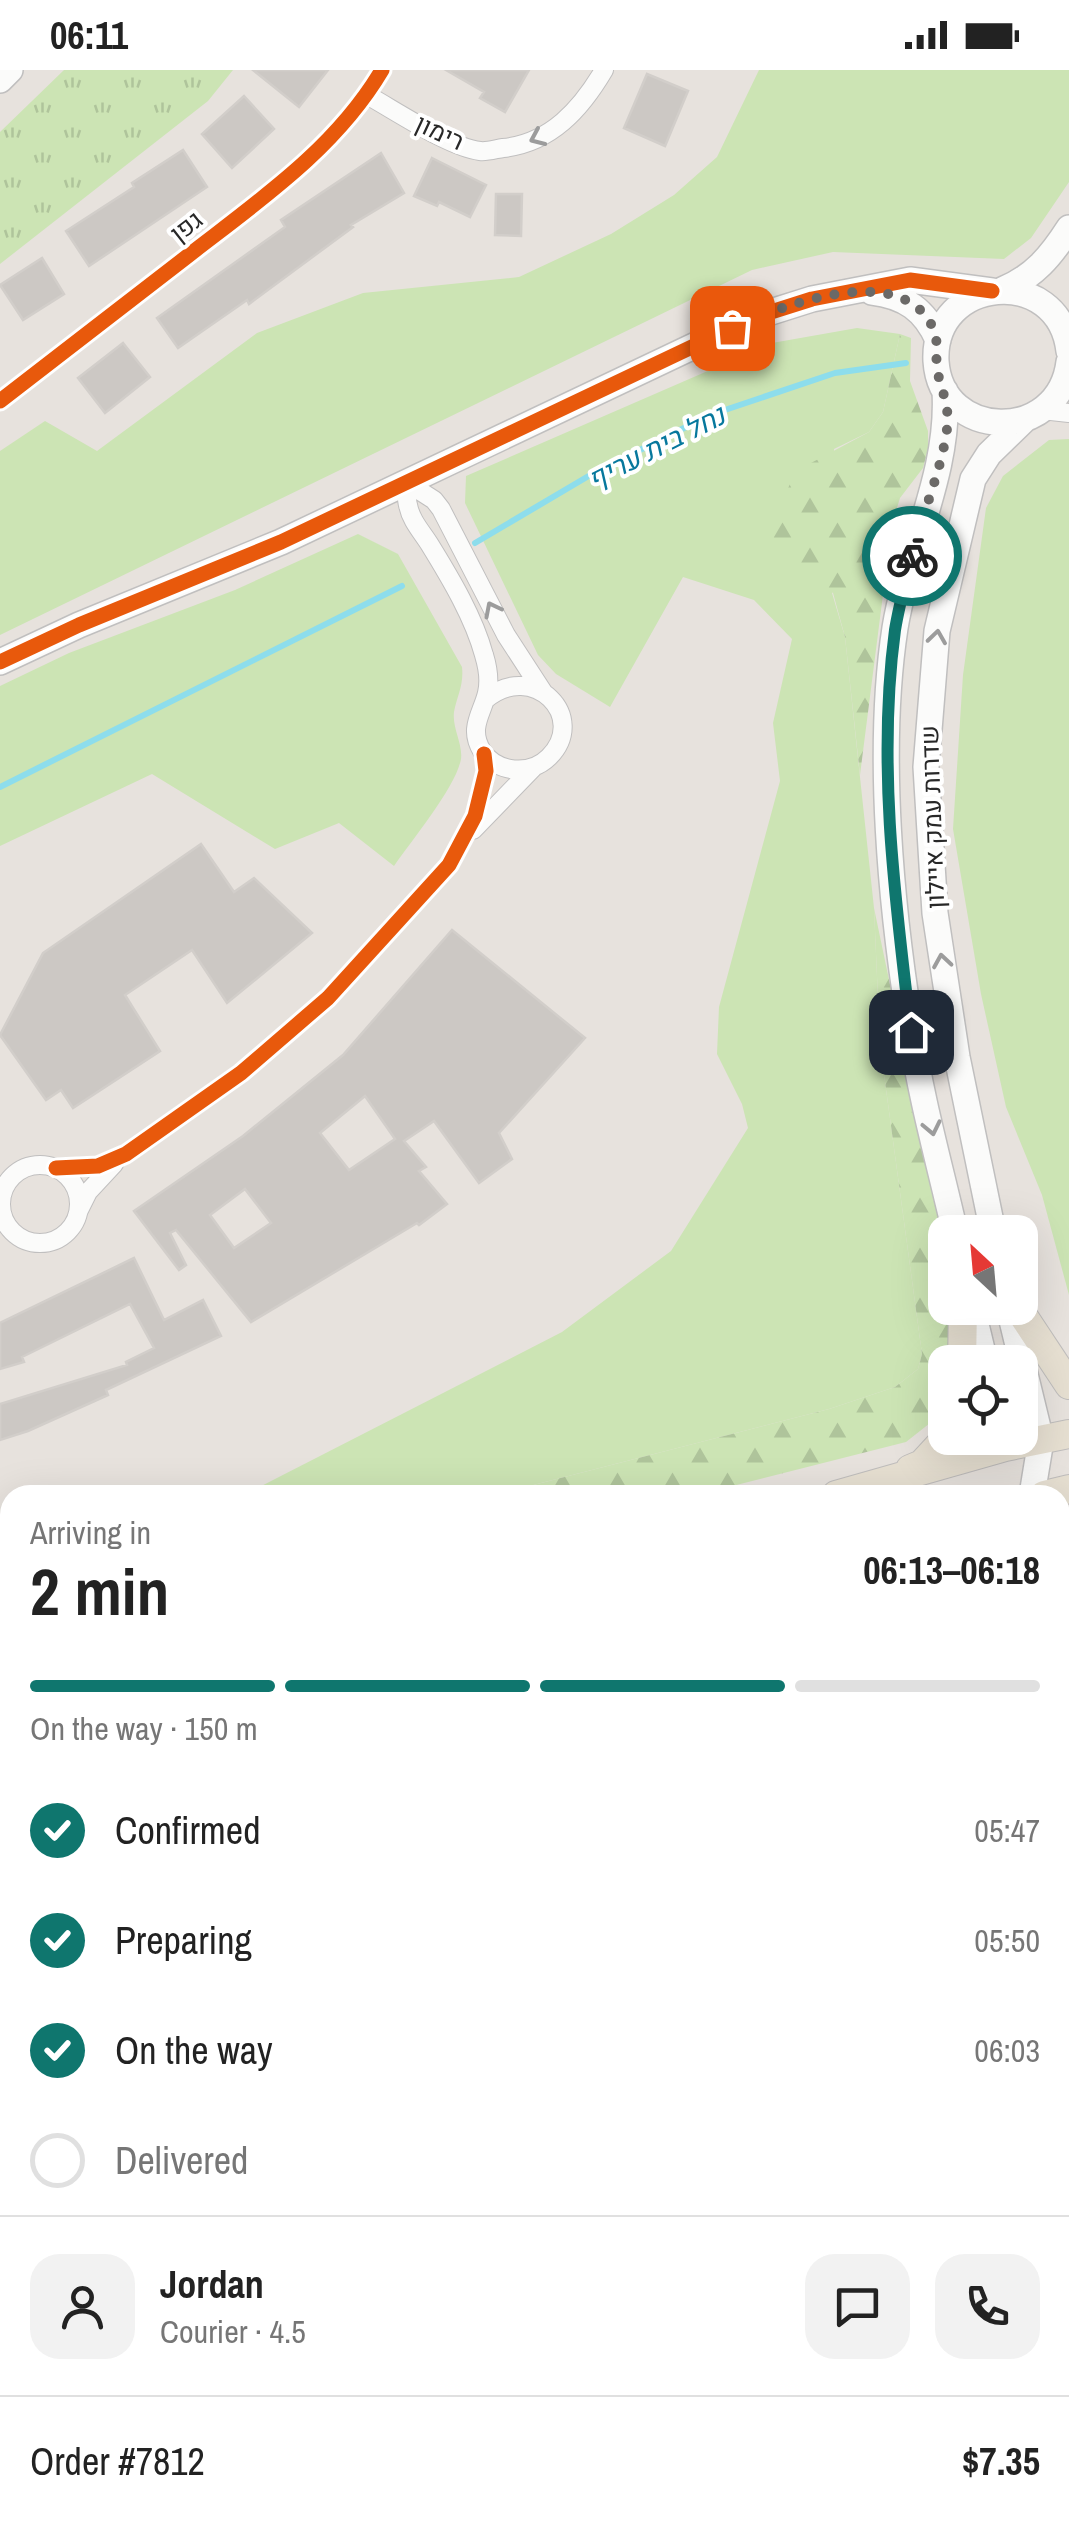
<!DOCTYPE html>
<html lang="en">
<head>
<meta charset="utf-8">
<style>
	body { margin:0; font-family:"Archivo Narrow",Heebo,sans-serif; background:#f2f2f2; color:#222; height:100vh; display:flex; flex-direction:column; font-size:38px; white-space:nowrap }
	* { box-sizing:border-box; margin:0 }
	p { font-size:32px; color:#767676 }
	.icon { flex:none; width:55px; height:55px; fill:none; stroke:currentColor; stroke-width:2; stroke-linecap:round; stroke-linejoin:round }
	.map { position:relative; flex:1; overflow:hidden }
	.panel { position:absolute; left:0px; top:1415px; width:1070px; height:1062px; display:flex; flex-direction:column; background:#fff; border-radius:30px 30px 0 0; box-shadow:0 10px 40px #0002 }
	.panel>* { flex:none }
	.needle { width:65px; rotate:334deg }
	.controls { position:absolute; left:928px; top:1145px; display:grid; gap:20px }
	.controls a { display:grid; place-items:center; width:110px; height:110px; border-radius:20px; background:#fff; box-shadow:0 10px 40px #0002; font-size:50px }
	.pin { position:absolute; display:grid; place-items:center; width:85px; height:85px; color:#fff; margin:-42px; border-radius:20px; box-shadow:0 5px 15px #0006 }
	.courier { position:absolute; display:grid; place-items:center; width:100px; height:100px; margin:-50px; border:8px solid #0f766e; border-radius:50%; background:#fff; color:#222; box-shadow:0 2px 12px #0007 }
	.head em { font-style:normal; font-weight:700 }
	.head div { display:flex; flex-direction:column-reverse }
	.head { display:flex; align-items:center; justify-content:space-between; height:170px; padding:0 30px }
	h1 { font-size:65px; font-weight:700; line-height:75px }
	.bar { display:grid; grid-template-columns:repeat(4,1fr); gap:15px 10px; align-content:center; height:120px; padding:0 30px }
	.bar i { height:12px; border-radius:8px; background:#e0e0e0 }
	.bar .selected { background:#0f766e }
	.bar p { grid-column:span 4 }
	.line { display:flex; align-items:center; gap:25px; padding:0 30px; border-top:2px solid #e0e0e0 }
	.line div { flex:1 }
	.round { display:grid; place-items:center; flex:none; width:105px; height:105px; border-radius:30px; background:#f2f2f2 }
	ol { padding:0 30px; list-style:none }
	li { display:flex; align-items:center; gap:30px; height:110px }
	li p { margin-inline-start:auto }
	li .icon { padding:10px; border-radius:50%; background:#0f766e; color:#fff; stroke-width:4 }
	li:last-child { color:#767676 }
	li i { width:55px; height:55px; border:5px solid #e0e0e0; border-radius:50% }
	.status { display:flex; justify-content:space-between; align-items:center; height:70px; padding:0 50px; background:#fff; direction:ltr }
	.status svg { height:28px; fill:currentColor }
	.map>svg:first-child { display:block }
	.grass { fill:#cce4b4 }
	.forest { fill:url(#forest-firs) }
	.park { fill:url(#park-tufts) }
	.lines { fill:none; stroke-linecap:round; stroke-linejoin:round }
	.stream { stroke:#8dddec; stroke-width:6 }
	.building { fill:#ccc8c4; stroke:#d2ceca; stroke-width:2.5; fill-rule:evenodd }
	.street-casing { stroke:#c0bfbf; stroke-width:20 }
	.secondary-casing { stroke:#c0bfbf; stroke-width:28 }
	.primary-casing { stroke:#bfbdbc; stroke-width:30 }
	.street { stroke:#fbfbfa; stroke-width:18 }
	.secondary { stroke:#fbfbfa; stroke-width:25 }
	.primary { stroke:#e6dfd1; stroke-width:28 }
	.cycleway-casing { stroke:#fff; stroke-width:21 }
	.cycleway { stroke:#e8590c; stroke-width:15 }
	.oneway { stroke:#9c9c9c }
	.done { stroke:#6b6967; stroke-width:10; stroke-dasharray:0 18 }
	.route { stroke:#0f766e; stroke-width:12 }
	.labels { text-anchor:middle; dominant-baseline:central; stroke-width:8; stroke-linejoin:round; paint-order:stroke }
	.street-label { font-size:25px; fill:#282828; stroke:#fff }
	.water-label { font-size:28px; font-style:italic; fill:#07789d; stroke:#fff }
</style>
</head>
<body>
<div class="status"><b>06:11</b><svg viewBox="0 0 49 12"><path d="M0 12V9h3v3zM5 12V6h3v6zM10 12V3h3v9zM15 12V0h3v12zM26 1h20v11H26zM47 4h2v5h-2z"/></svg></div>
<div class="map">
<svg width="1069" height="2477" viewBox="0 0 1069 2477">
	<defs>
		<pattern id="forest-firs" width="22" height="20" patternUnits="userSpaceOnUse" patternTransform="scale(2.5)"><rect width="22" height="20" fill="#cce4b4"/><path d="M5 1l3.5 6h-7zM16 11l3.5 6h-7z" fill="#afc49b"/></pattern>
		<pattern id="park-tufts" width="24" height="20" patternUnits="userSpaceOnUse" patternTransform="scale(2.5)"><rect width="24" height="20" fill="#cce4b4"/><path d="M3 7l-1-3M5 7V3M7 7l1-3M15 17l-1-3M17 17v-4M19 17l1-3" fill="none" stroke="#afc49b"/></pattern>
	</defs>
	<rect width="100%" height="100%" fill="#e7e2dd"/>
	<path class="grass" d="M759,0H1069V112L1031,168L1004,189L833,182L752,200L0,565V381L45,351L97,381L257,263L363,223L519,207L611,164L674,125L717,87Z
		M857,258L900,264L883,342L869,362L834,379L832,523L845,567L874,838L880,975L922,1284L918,1299L895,1317L829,1339L494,1425H244L562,1262L671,1181L748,1058L742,1034L717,984L719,937L780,711L773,653L792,569L754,530L683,507L610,637L556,604L538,585L465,433L466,406L772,273Z
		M1069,369V1225L1042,1125L1006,1037L981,924L953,759L963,605L986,438L1003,406L1049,370Z
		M358,464L398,484L462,597C464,615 457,626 454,642C452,658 463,674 461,689C456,717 412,770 394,796L339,753L275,779L152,704L0,776V616L69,583L235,520Z"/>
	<path class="forest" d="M900,264L911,268L910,311L928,361V379L923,398L900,428L892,454L860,705L845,567L833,523L770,488L778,440L796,401L869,362L883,342Z
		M874,838L945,1177V1238H951L954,1292H945V1332L939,1346L906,1372L697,1425H494L829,1339L895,1317L918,1299L922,1284L880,975Z
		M10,1549V1598L0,1600V1552Z"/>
	<path class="park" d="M64,0H233L208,31L0,194V62Z"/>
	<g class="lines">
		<path class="stream" d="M475,473L592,404L710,345L835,303L906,293
			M0,717L402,516"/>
	</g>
	<path class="building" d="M253,0H328L299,37Z
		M446,0H529L505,42L480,28L484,22Z
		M647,4L688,21L665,76L624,58Z
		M244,26L274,59L232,98L202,64Z
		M183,80L207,117L89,196L66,161L134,117L132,113Z
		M381,83L404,123L351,155L353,157L249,234L247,230L178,278L157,248L285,157L281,150Z
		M432,88L486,115L470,147L439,132L437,136L414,126Z
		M496,124H522L521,166L495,165Z
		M42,188L64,224L23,250L0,215Z
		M123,273L150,307L105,343L78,308Z
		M201,774L234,822L254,808L312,863L227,933L192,880L125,925L160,981L73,1038L61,1020L46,1030L0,965L43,883Z
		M452,860L585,968L499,1063L512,1089L479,1113L434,1051L404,1071L426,1097L419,1101L447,1134L419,1155L417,1153L251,1252L176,1160L170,1163L186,1195L179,1200L134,1141L243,1066L343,985ZM365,1026L395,1069L349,1100L320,1063ZM245,1119L271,1153L234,1178L210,1145Z
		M134,1188L164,1250L203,1230L221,1266L106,1320L108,1325L28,1361L0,1370V1334L127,1295L126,1292L154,1278L130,1234L22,1287L24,1292L0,1299V1253Z"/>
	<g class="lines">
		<g class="street-casing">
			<path id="street" d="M367,25C396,41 449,77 480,81C487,82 496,79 503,78C551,73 581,39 604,0
				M0,331C63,282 126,234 189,185C260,130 336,78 382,0
				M1042,340L1069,343
				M406,412C407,420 406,428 408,435C411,451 422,462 430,475C451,509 474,548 484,585C488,598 490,610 487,623C482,644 468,658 482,681C497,703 530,706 549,687C589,647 533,590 486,629
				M406,412L434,430L441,439L506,565L543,622
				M473,760L533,698
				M1 1134a39 39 0 1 1 78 0a39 39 0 1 1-78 0Z
				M56,1098L98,1096L126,1084L241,1003L328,928L449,795L475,746L486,701L484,684
				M79,1140L88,1122L114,1094
				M1060,2050L1069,2060
				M652,2468L659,2477
				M211,2477L223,2468"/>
		</g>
		<g class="secondary-casing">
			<path id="secondary" d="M0,10L10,0
				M1002,220C1034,207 1051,186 1069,158
				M872,222C905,226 925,240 938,270
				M1069,281C1059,194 932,206 936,291C941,371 1059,374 1069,292
				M945,321C950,403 908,478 895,558C876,682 891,838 911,961C921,1029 940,1096 955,1162
				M0,592L79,555L281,472L755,247L812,229L910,210L992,221
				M993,1162L957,987L935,843L926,697L937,561L973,409L989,384L1024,350
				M972,1238L985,1292
				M1009,1238L1041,1370L1032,1425"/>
		</g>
		<g class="primary-casing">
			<path id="primary" d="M1018,1238L1069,1315
				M962,1292L963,1238
				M910,1399L922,1394L946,1368
				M836,1425L1005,1377L1069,1364
				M1044,1425L1069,1419
				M0,1644L10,1642
				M0,1691L10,1689"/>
		</g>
		<use href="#street" class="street"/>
		<use href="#secondary" class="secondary"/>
		<use href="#primary" class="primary"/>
		<g class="cycleway-casing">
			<path id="cycleway" d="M0,331C63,282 126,234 189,185C260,130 336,78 382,0
				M0,592L79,555L281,472L755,247L812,229L910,210L992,221
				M56,1098L98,1096L126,1084L241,1003L328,928L449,795L475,746L486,701L484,684"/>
		</g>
		<use href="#cycleway" class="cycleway"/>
	</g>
	<defs><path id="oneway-chevron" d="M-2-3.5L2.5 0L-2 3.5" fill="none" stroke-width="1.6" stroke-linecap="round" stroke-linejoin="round" transform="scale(2.5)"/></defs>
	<g class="oneway">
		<use href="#oneway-chevron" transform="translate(537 68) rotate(156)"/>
		<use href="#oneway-chevron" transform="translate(492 539) rotate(-117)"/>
		<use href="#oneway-chevron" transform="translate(937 567) rotate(-82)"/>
		<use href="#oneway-chevron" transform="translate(942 891) rotate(-99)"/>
		<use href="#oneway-chevron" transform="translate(932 1058) rotate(78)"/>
	</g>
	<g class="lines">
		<path class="done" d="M732,258C781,236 896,191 931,254C940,269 935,283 937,299C941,321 950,334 947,359C941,403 922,443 912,486"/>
		<path class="route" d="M911,962C895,830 877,693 895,560C899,535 906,510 912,486"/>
	</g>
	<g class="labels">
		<g class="street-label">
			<text transform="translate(440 62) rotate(25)">רימון</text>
			<text transform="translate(186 156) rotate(-38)">גפן</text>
			<text transform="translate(932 747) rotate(-92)">שדרות עמק איילון</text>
		</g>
		<g class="water-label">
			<text transform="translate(656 377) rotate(-27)">נחל בית עריף</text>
		</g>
	</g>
</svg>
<div class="controls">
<a><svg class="needle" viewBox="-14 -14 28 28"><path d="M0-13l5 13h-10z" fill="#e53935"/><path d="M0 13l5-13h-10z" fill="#767676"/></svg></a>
<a><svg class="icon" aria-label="locate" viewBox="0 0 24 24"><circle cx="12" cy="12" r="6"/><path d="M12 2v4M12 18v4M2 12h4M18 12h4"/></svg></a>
</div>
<div class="pin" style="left:732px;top:258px;background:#ea580c"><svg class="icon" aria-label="bag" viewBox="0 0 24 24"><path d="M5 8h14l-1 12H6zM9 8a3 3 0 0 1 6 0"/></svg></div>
<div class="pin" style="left:911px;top:962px;background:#1f2937"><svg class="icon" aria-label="home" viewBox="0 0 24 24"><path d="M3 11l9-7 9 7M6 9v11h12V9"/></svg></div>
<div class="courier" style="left:912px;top:486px"><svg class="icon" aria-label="bike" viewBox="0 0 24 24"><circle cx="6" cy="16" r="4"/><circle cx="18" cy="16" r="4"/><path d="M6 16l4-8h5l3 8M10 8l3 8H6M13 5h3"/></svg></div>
<section class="panel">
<div class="head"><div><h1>2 min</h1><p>Arriving in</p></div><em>06:13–06:18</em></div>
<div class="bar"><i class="selected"></i><i class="selected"></i><i class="selected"></i><i></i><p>On the way · 150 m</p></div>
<ol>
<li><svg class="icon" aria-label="check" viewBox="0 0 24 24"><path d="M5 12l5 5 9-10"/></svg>Confirmed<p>05:47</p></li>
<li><svg class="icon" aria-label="check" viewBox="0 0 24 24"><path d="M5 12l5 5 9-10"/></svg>Preparing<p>05:50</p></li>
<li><svg class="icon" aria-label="check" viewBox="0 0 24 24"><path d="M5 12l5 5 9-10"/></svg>On the way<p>06:03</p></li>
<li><i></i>Delivered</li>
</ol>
<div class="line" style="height:180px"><a class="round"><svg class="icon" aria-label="person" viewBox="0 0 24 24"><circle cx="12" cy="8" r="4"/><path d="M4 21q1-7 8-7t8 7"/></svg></a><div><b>Jordan</b><p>Courier · 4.5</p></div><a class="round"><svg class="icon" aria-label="chat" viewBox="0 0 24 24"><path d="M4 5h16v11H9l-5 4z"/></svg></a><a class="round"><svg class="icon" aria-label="phone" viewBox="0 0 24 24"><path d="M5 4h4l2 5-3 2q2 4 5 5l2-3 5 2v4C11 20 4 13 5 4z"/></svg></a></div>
<div class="line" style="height:130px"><div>Order #7812</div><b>$7.35</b></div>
</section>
</div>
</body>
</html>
